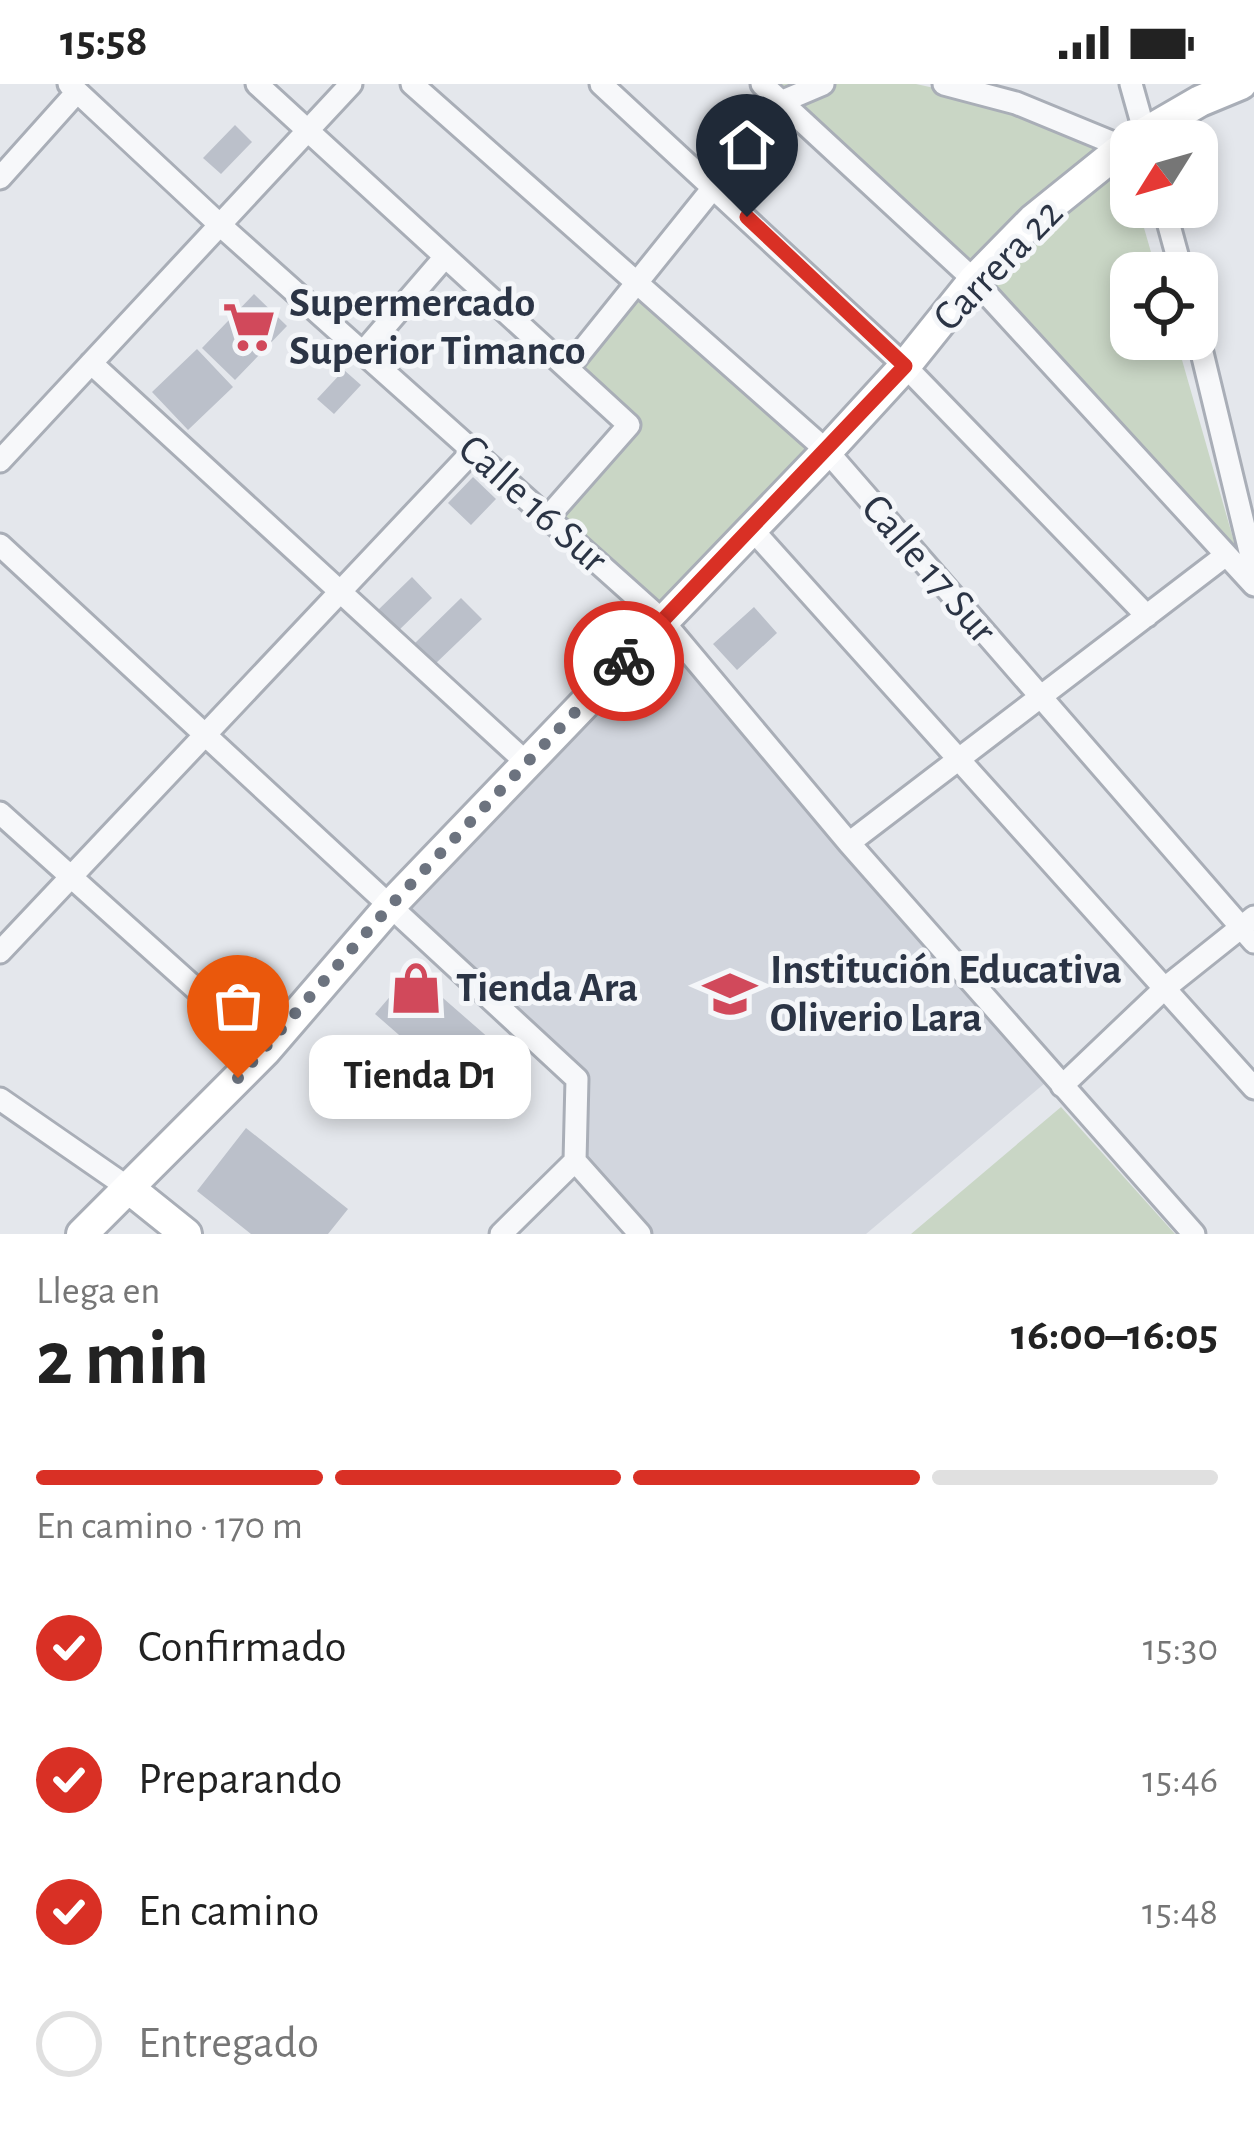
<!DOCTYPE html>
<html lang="es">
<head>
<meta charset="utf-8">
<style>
	body { margin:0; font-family:"Alegreya Sans",sans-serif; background:#f2f2f2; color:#222; height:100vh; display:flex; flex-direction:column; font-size:45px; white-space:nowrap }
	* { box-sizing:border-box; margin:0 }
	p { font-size:39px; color:#767676 }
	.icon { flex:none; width:66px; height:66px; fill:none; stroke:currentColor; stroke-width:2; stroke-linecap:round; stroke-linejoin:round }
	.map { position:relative; height:1150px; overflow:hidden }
	.sheet { display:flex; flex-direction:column; background:#fff; flex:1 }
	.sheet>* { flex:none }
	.needle { width:78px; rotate:233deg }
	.buttons { position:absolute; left:1110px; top:36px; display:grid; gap:24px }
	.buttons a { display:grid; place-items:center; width:108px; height:108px; border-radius:24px; background:#fff; box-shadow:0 6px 18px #0003; font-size:60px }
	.pin { position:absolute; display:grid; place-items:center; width:102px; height:102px; color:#fff; margin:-123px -51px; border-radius:50% 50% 50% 0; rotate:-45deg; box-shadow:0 0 12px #0007 }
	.pin .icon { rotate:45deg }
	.courier { position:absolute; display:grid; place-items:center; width:120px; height:120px; margin:-60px; border:9px solid #d93025; border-radius:50%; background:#fff; color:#222; box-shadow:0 3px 15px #0007 }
	.bubble { position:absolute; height:84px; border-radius:24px; background:#fff; box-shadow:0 6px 18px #0003; font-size:39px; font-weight:600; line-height:84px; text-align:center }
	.head em { font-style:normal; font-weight:600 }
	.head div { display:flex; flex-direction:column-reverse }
	.head { display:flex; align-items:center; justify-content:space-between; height:204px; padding:0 36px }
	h1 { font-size:78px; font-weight:600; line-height:90px }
	.bar { display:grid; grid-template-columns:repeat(4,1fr); gap:18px 12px; align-content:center; height:144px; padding:0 36px }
	.bar i { height:15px; border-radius:9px; background:#e0e0e0 }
	.bar .active { background:#d93025 }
	.bar p { grid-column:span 4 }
	ol { padding:0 36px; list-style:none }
	li { display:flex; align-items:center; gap:36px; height:132px }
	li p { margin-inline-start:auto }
	li .icon { padding:12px; border-radius:50%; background:#d93025; color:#fff; stroke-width:4 }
	li:last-child { color:#767676 }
	li i { width:66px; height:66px; border:6px solid #e0e0e0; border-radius:50% }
	.status { display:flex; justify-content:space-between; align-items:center; height:84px; padding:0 60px; background:#fff; direction:ltr }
	.status svg { height:33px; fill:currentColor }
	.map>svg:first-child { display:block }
	.built { fill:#d2d6de }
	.green { fill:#c9d6c5 }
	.building { fill:#bbc0ca }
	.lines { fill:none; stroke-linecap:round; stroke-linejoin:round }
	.street-casing { stroke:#a9aeb7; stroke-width:27 }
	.secondary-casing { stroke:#a9aeb7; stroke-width:36 }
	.street { stroke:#f7f8fa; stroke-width:21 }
	.secondary { stroke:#fff; stroke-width:30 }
	.done { stroke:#6c737f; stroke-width:12; stroke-dasharray:0 21.6 }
	.route { stroke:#d93025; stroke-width:15 }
	.labels { text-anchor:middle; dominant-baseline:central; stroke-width:10; stroke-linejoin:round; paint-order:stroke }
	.street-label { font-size:42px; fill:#2b3445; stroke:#f4f6f9 }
	.poi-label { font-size:42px; font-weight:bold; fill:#2b3445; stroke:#f4f6f9; text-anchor:start }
</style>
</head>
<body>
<div class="status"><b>15:58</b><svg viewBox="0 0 49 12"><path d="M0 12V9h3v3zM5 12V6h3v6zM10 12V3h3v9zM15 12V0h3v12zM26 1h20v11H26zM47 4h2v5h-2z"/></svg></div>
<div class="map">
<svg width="1254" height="1150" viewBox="0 0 1254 1150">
	<rect width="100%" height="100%" fill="#e4e7ec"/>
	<path class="built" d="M663,553L843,768L1045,999L866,1150H651L580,1071L581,992L403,827Z"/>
	<path class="green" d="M769,0H916L1012,21L1124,74L1131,99V123H1138L1157,189H1131V255H1176L1241,482Z
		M637,204L819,368L662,527L553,429L637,344L580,284Z
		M1061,1023L1175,1150H911Z"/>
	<path class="building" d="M235,41L252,58L221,90L203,74Z
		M254,210L287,242L235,296L202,264Z
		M197,265L233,303L188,346L152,308Z
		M344,286L361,301L334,330L317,315Z
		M473,393L496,415L471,441L448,419Z
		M412,493L432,514L396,549L376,528Z
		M461,514L482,535L434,581L414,560Z
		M754,523L777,549L737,586L713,560Z
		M412,887L514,976L477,1019L375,930Z
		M246,1044L348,1125L328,1150H251L197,1107Z"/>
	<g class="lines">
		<g class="street-casing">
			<path id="street" d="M69,0L220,141L662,536L849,759L1194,1150
				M257,0L629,341L548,433
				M412,0L827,367L1254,858
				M601,0L905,282L1147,532
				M762,0L974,196L1254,501
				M944,0L1016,19L1123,63
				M1131,0L1147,57
				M0,94L77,8
				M1164,123L1182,189
				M1197,248L1254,484
				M363,268L445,173
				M91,279L529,681
				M569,283L783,17L823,0
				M0,377L351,0
				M750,443L1254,1004
				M0,461L577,995L575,1077L640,1150
				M0,729L265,967
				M849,759L1226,471
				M0,868L474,366
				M1062,1002L1165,904L1254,833
				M0,1015L130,1105
				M501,1150L575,1077"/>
		</g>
		<g class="secondary-casing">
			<path id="secondary" d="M1131,57L1200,17L1241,0
				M130,1105L186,1150
				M82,1150L265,967L390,822L827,367L905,282L974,196L1033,136L1131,57"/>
		</g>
		<use href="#street" class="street"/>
		<use href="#secondary" class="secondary"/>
	</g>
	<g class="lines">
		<path class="done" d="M238,994L390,822L624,577"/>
		<path class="route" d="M624,577L905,282L747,133"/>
	</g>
	<defs>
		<g id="supermarket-bare" transform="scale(4.14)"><path d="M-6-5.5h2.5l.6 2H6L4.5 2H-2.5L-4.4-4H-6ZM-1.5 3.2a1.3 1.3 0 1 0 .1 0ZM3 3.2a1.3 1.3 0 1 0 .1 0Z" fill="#d1495b" stroke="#f4f6f9" stroke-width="2.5" paint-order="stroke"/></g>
		<g id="shop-bare" transform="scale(4.14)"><path d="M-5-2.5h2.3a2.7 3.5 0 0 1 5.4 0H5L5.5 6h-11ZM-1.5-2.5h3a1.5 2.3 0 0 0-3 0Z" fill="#d1495b" stroke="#f4f6f9" stroke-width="2.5" paint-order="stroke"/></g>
		<g id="university-bare" transform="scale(4.14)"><path d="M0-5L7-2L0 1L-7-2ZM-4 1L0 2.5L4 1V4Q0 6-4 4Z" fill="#d1495b" stroke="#f4f6f9" stroke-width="2.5" paint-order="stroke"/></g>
	</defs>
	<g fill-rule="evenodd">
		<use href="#supermarket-bare" x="249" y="243"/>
		<use href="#shop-bare" x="416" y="904"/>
		<use href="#university-bare" x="730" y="910"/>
	</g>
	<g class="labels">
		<g class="street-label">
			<text transform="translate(998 181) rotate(-46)">Carrera 22</text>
			<text transform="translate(533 420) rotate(42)">Calle 16 Sur</text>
			<text transform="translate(929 485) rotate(49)">Calle 17 Sur</text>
		</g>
		<g class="poi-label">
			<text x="289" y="219">Supermercado<tspan x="289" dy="48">Superior Timanco</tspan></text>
			<text x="770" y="886">Institución Educativa<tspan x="770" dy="48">Oliverio Lara</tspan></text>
			<text x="456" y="904">Tienda Ara</text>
		</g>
	</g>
</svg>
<div class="buttons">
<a><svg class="needle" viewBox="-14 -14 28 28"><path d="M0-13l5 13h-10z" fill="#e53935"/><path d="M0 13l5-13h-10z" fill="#767676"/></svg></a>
<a><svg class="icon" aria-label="locate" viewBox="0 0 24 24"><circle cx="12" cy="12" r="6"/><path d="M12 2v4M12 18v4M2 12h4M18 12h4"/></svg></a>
</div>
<div class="pin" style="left:238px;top:994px;background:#ea580c"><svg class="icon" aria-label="bag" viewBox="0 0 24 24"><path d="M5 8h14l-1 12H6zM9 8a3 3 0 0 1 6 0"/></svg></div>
<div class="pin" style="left:747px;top:133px;background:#1f2937"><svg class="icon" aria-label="home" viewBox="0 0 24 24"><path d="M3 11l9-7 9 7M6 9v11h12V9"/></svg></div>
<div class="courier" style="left:624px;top:577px"><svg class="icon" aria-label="bike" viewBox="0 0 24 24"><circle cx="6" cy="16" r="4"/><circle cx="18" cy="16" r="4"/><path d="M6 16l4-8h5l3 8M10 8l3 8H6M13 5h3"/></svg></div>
<div class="bubble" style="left:309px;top:951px;width:222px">Tienda D1</div>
</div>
<section class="sheet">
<div class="head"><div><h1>2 min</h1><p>Llega en</p></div><em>16:00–16:05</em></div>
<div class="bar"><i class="active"></i><i class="active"></i><i class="active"></i><i></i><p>En camino · 170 m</p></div>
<ol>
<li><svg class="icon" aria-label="check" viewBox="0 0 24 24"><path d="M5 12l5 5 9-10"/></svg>Confirmado<p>15:30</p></li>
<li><svg class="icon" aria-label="check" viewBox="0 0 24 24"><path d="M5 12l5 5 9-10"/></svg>Preparando<p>15:46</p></li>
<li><svg class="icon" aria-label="check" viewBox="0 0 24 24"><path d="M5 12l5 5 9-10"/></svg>En camino<p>15:48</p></li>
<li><i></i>Entregado</li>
</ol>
</section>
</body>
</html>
